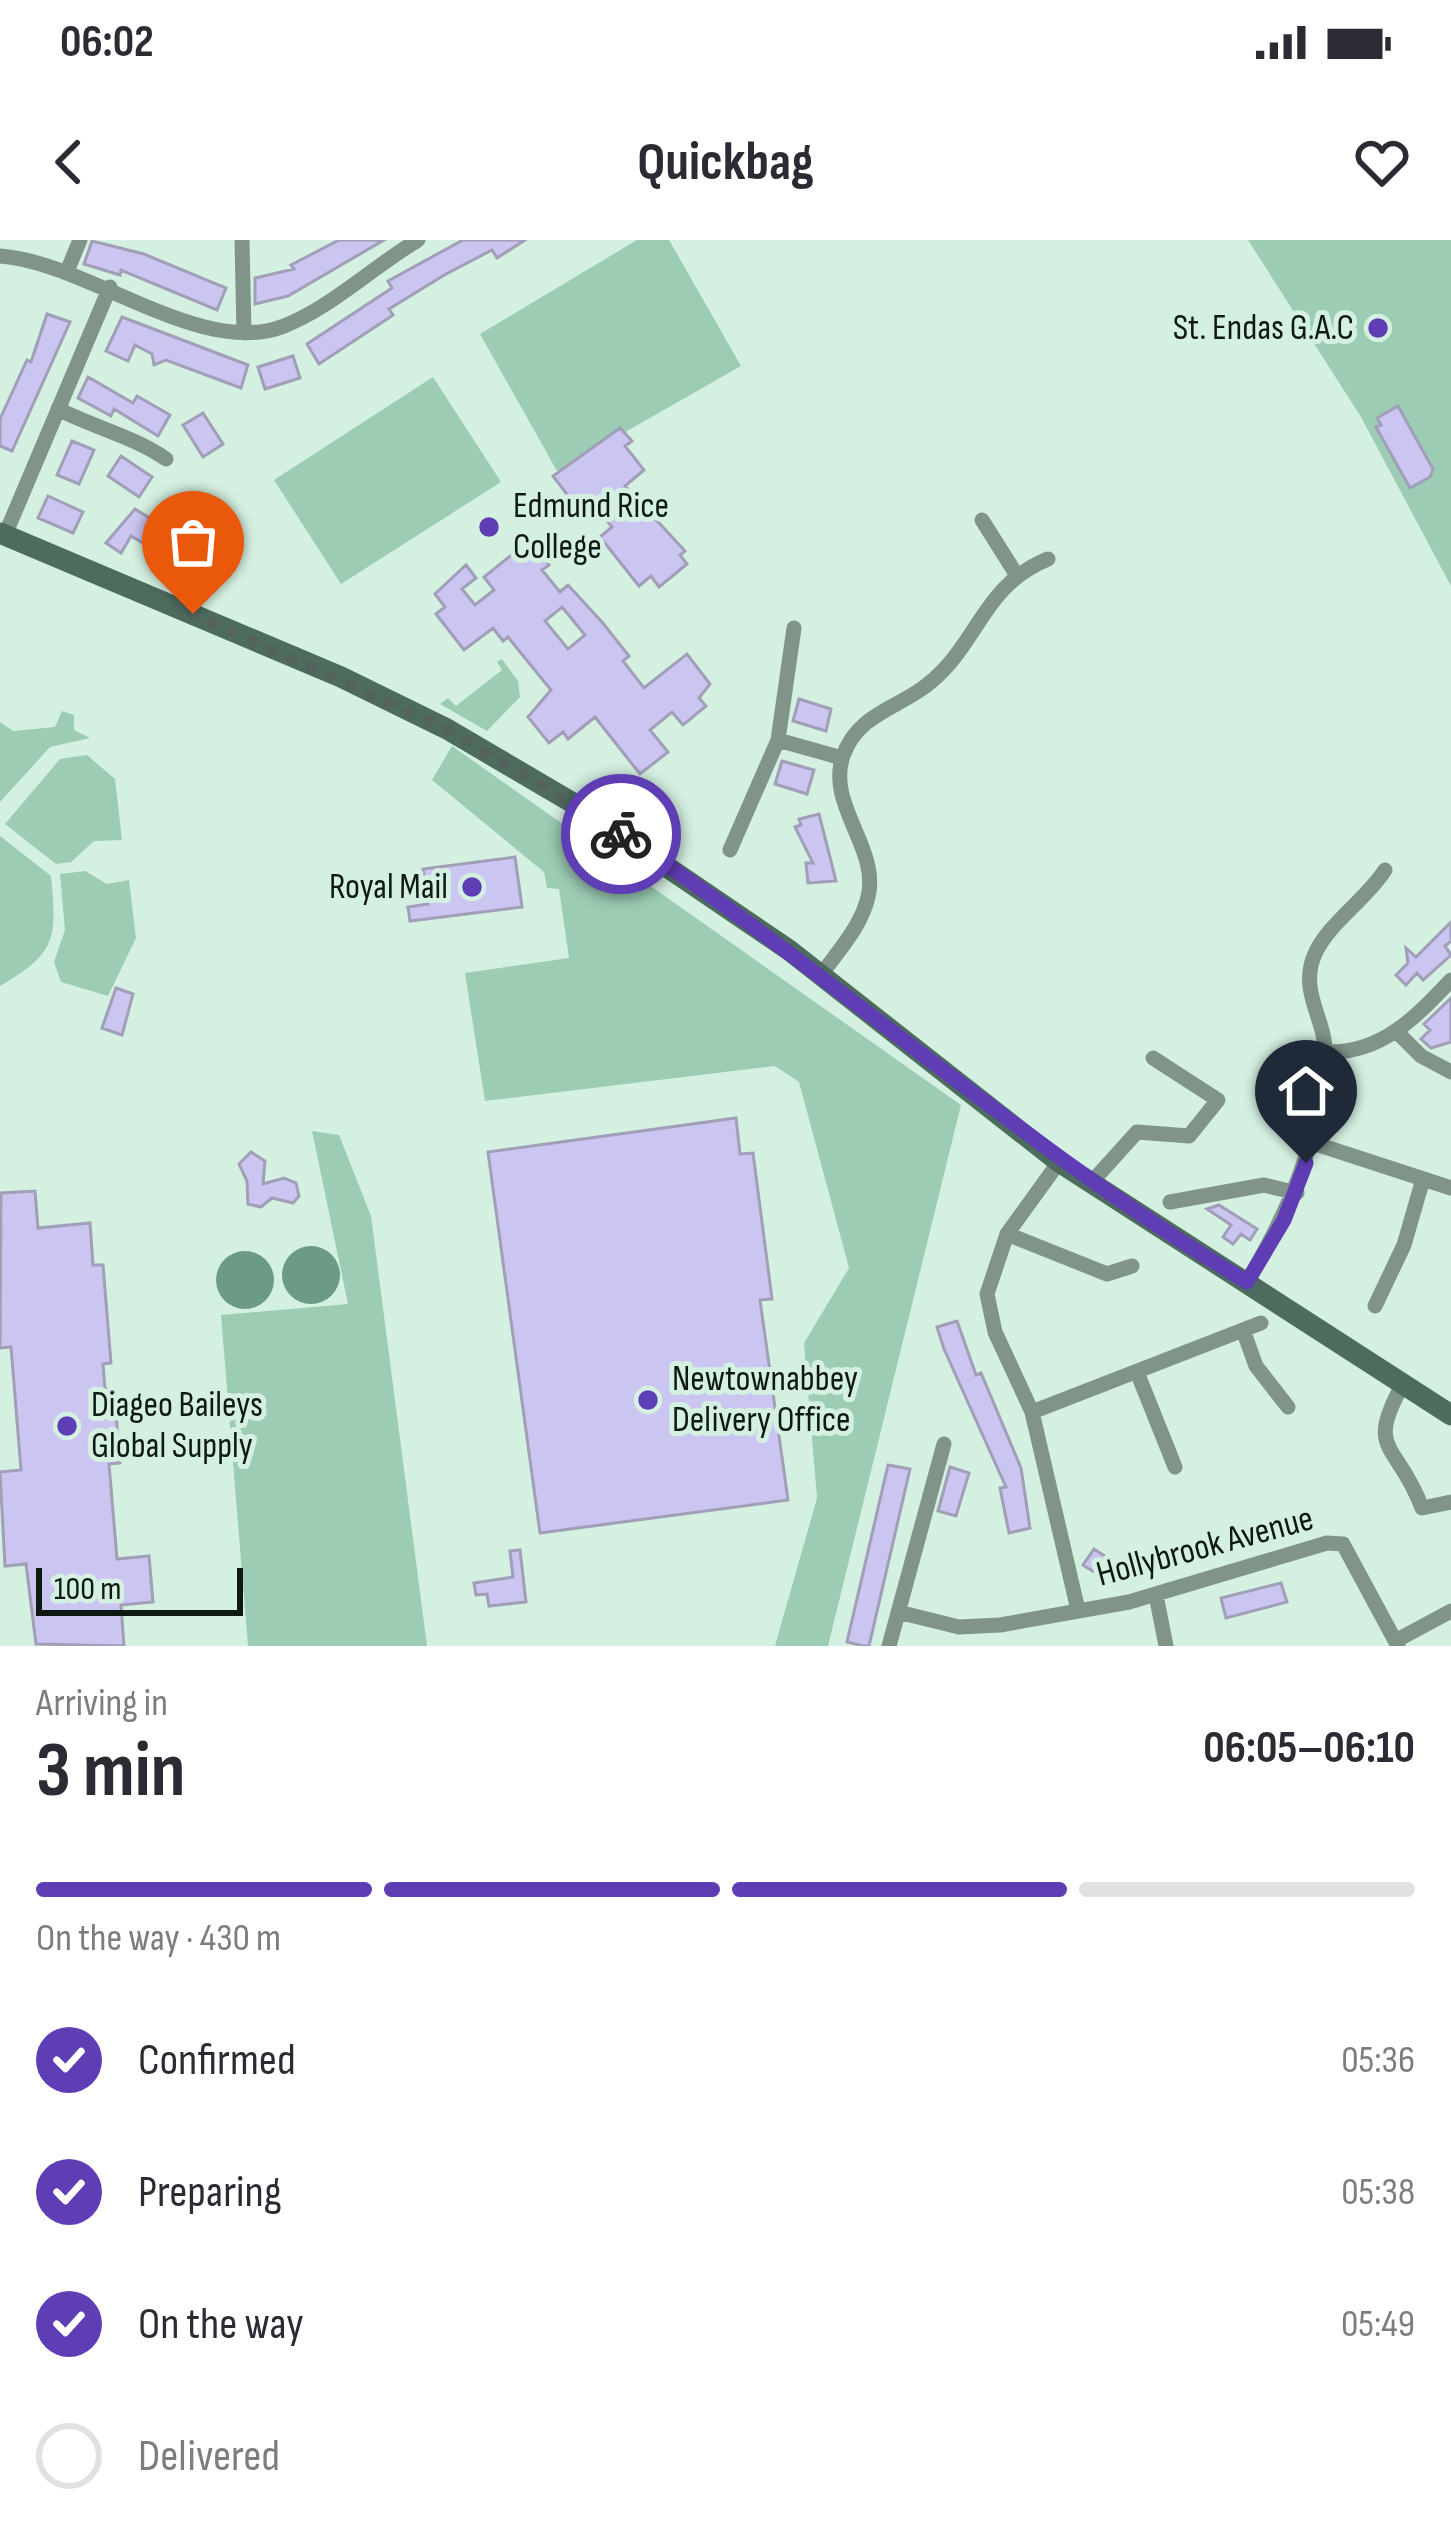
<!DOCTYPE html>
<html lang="en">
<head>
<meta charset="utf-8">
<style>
	body { margin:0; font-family:"Sofia Sans Condensed",sans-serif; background:#f2f2f3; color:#2b2b33; height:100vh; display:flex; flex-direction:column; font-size:45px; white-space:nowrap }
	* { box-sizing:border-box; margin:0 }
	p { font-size:39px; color:#7c7c81 }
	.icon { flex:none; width:66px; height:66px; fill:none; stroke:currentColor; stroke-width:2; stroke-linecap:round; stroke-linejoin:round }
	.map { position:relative; height:1406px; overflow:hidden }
	.panel { display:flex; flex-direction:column; background:#fff; flex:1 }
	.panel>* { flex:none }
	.scale { position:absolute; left:36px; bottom:30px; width:207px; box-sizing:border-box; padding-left:12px; border:6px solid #0f1914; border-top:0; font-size:33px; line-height:42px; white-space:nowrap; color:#0f1914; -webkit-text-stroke:9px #d4f0e1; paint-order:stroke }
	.pin { position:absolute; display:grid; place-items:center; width:102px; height:102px; color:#fff; margin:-123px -51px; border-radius:50% 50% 50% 0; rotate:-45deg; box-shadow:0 0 12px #0007 }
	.pin .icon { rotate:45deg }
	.courier { position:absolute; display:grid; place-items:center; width:120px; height:120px; margin:-60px; border:9px solid #5f3db5; border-radius:50%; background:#fff; color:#222; box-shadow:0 3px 15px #0007 }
	.headline em { font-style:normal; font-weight:700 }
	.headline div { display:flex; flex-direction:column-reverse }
	.headline { display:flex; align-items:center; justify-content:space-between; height:204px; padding:0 36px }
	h1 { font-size:78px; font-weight:700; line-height:90px }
	.bar { display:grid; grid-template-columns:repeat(4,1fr); gap:18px 12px; align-content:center; height:144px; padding:0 36px }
	.bar i { height:15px; border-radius:9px; background:#e1e1e2 }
	.bar .on { background:#5f3db5 }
	.bar p { grid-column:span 4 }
	ol { padding:0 36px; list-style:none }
	li { display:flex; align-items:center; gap:36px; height:132px }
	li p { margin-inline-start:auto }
	li .icon { padding:12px; border-radius:50%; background:#5f3db5; color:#fff; stroke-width:4 }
	li:last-child { color:#7c7c81 }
	li i { width:66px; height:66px; border:6px solid #e1e1e2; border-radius:50% }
	.status { display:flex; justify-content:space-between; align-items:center; height:84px; padding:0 60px; background:#fff; direction:ltr }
	.status svg { height:33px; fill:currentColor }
	header { display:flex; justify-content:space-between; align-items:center; height:156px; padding:0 36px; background:#fff; font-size:54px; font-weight:700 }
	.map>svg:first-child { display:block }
	.green { fill:#9cccb4 }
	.water { fill:#6c9b85 }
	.building { fill:#cbc5f1; stroke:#a19eb7; stroke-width:3; fill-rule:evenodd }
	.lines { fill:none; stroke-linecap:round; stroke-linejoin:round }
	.street { stroke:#80948a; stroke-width:15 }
	.secondary { stroke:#4e6c5d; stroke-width:21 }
	.done { stroke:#54645c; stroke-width:12; stroke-dasharray:0 21.6 }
	.route { stroke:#5f3db5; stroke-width:15 }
	.poi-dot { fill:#5f3db5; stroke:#d4f0e1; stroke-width:4.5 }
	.labels { text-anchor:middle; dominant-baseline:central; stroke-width:10; stroke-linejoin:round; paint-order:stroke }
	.poi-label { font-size:36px; fill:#0f1914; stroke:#d4f0e1; text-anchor:start }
	.street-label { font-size:36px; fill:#0f1914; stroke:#d4f0e1 }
</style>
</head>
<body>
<div class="status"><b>06:02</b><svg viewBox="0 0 49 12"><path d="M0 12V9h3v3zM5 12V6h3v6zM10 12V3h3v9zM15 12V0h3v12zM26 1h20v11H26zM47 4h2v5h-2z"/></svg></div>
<header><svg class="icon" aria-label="back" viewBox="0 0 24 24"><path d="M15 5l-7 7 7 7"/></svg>Quickbag<svg class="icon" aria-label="heart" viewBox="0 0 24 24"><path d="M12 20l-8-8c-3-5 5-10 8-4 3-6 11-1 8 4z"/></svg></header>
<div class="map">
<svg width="1451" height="1406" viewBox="0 0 1451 1406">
	<rect width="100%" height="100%" fill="#d4f0e1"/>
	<path class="green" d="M637,0H669L741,126L557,231L480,94Z
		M1248,0H1451V346L1361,177Z
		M433,137L501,242L341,344L274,240Z
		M502,419L518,441L520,457L487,491L440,464L448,458L456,466L502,430L497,422Z
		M62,471L74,475V490L90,498L50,507L0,562V482L13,491L55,487Z
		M452,506L961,865L828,1406H775L817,1258L804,1103L849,1028L799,842L775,826L485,861L465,733L569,718L559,649L547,648L544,632L432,540Z
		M87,515L115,539L122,600L94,601L71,622L56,624L5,584L60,519Z
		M0,596L51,636C57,698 57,713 0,746Z
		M85,631L107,644L129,640L136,698L108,756L61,742L54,722L65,690L60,634Z
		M312,891L339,895L371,976L427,1406H248L221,1075L348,1064Z"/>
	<path class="water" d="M282 1035a29 29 0 1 1 58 0a29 29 0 1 1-58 0Z
		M216 1040a29 29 0 1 1 58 0a29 29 0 1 1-58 0Z"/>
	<path class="building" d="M339,0H384L288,56L255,64V38L294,29L291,25Z
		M463,0H525L497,18L492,10L446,34L389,69L393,75L319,124L307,104L392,48L388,41Z
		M92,1L144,14L226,48L217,70L121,30L120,35L84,24Z
		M47,74L70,82L12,211L0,206V179L27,120L31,122Z
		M122,77L248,125L241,148L166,120L154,125L152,114L135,105L128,121L106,111Z
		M293,116L300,138L265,149L258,127Z
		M88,137L133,163L137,156L170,175L158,196L114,169L111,176L78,158Z
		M1398,166L1433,229L1430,237L1410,248L1376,187L1381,185L1377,178Z
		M203,173L223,204L203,217L183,185Z
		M620,188L632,201L625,206L644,230L625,246L685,311L680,315L687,324L659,347L651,336L639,346L600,297L612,287L597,268L585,278L553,236Z
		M72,201L94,210L79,244L57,235Z
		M121,216L152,237L139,257L108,236Z
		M48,256L83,272L73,293L38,278Z
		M169,267L180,274L175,283L206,303L197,318L165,298L161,305L147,296L143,303L131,296L121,313L106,303L135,269L159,284Z
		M530,300L549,325L542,330L560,352L568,345L602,382L629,416L623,421L644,448L687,414L710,444L699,458L706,466L683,485L672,472L650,490L668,512L640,534L595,477L568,499L563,492L549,503L528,477L551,450L508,397L503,401L493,388L464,410L436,374L445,367L435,354L466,325L476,338L462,349L475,365L494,350L484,337ZM562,367L585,395L568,409L545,381Z
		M799,459L831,469L826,491L793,481Z
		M782,521L814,530L807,554L775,544Z
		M819,574L836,641L808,643L806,623H813L795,587L801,585L799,579Z
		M515,617L522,667L410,681L408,667L428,664L423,629Z
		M1451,682V701L1445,706L1451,715L1423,740L1417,733L1406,745L1396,735L1408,723L1406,708L1416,717Z
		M116,748L133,754L122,795L102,788Z
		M1451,758V802L1431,808L1421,799L1430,790L1424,784Z
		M736,878L740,914L753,913L772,1059L760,1060L788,1260L540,1293L488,912Z
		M251,912L265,921L263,944L284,938L296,943L299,956L293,963L272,958L261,967L248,964L247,941L239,924Z
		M35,951L38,988L90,983L93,1025H103L111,1123L103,1124L105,1149H114L120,1223L109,1224L117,1319L149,1316L153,1362L121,1365L124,1406L36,1404L26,1324L5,1326L0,1232L21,1230L11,1107L0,1108L1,953Z
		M1219,965L1257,989L1250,1000L1241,994L1233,1004L1223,997L1231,985L1207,969Z
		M957,1081L976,1135L981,1133L1021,1228L1030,1288L1009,1293L1000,1248L1006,1247L944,1109L937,1087Z
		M888,1225L910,1229L869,1406H864L847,1402Z
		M950,1227L969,1233L956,1276L938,1271Z
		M1094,1309L1125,1329L1115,1345L1083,1325Z
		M520,1310L526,1362L489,1366L487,1354L476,1355L474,1343L513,1337L510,1311Z
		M1281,1343L1287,1362L1226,1378L1221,1358Z"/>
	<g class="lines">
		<path class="street" d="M242,0L244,93
			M0,16C88,22 201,119 284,86C332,67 374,26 418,0
			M68,29L80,0
			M58,169C93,187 135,197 166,219
			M982,280L1016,334
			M5,295L110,47
			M778,500L842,518
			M730,610L778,500L794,388
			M821,735C838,711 861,687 868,657C880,608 826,565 843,516C856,479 887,471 917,452C978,413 978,347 1048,319
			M1396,791L1421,816L1451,832
			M1326,812C1381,814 1415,778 1451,740
			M1310,902L1451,948
			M1059,922L1007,994L987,1054L995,1092L1032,1172L1078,1370
			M1090,944L1137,892L1189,896L1218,860L1153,818
			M1170,962L1264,945L1297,953
			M1007,994L1107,1034L1132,1026
			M1247,1042C1289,971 1320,900 1325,816C1327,780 1299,754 1314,716C1327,684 1366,660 1385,630
			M1375,1066L1404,1005L1423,939
			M1243,1090L1256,1126L1288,1167
			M1137,1132L1175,1227
			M1403,1144C1364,1213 1398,1202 1422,1268L1451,1262
			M1032,1172L1261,1083
			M1156,1355L1166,1406
			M898,1372L959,1387L1000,1385L1129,1362L1327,1303L1343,1304L1398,1406
			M1397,1400L1451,1371
			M889,1406L944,1204"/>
		<path class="secondary" d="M0,293L341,437L447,489L573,563L789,710L1059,922L1451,1175"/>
	</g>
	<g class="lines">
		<path class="done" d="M193,374L447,489L621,594"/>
		<path class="route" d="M621,594C836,736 1026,910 1247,1042L1284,980L1306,923"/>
	</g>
	<g class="poi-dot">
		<circle cx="1378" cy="88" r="12"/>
		<circle cx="489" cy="287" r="12"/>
		<circle cx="472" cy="647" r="12"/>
		<circle cx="648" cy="1160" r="12"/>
		<circle cx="67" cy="1186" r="12"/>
	</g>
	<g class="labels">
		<g class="poi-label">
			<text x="1354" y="88" text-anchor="end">St. Endas G.A.C</text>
			<text x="513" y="266">Edmund Rice<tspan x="513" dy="41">College</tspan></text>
			<text x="448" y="647" text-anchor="end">Royal Mail</text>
			<text x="672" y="1139">Newtownabbey<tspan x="672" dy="41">Delivery Office</tspan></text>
			<text x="91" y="1165">Diageo Baileys<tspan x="91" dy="41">Global Supply</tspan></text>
		</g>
		<g class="street-label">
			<text transform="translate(1205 1307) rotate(-15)">Hollybrook Avenue</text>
		</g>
	</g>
</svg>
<div class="scale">100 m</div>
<div class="pin" style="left:193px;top:374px;background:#ea580c"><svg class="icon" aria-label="bag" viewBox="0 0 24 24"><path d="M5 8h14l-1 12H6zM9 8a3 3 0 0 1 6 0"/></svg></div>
<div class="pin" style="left:1306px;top:923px;background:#1f2937"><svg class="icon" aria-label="home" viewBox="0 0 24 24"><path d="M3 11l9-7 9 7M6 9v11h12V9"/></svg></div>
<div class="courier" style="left:621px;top:594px"><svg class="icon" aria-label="bike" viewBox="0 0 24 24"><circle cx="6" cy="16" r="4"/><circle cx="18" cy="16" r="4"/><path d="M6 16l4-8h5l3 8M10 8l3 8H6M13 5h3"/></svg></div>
</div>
<section class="panel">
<div class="headline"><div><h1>3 min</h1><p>Arriving in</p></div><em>06:05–06:10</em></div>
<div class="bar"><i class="on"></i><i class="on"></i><i class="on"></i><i></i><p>On the way · 430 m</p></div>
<ol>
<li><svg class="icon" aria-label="check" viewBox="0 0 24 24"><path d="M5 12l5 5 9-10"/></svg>Confirmed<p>05:36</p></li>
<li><svg class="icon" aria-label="check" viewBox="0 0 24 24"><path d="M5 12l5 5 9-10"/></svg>Preparing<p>05:38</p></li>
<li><svg class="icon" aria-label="check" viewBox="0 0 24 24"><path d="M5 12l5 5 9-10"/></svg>On the way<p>05:49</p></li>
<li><i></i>Delivered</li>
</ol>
</section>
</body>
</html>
